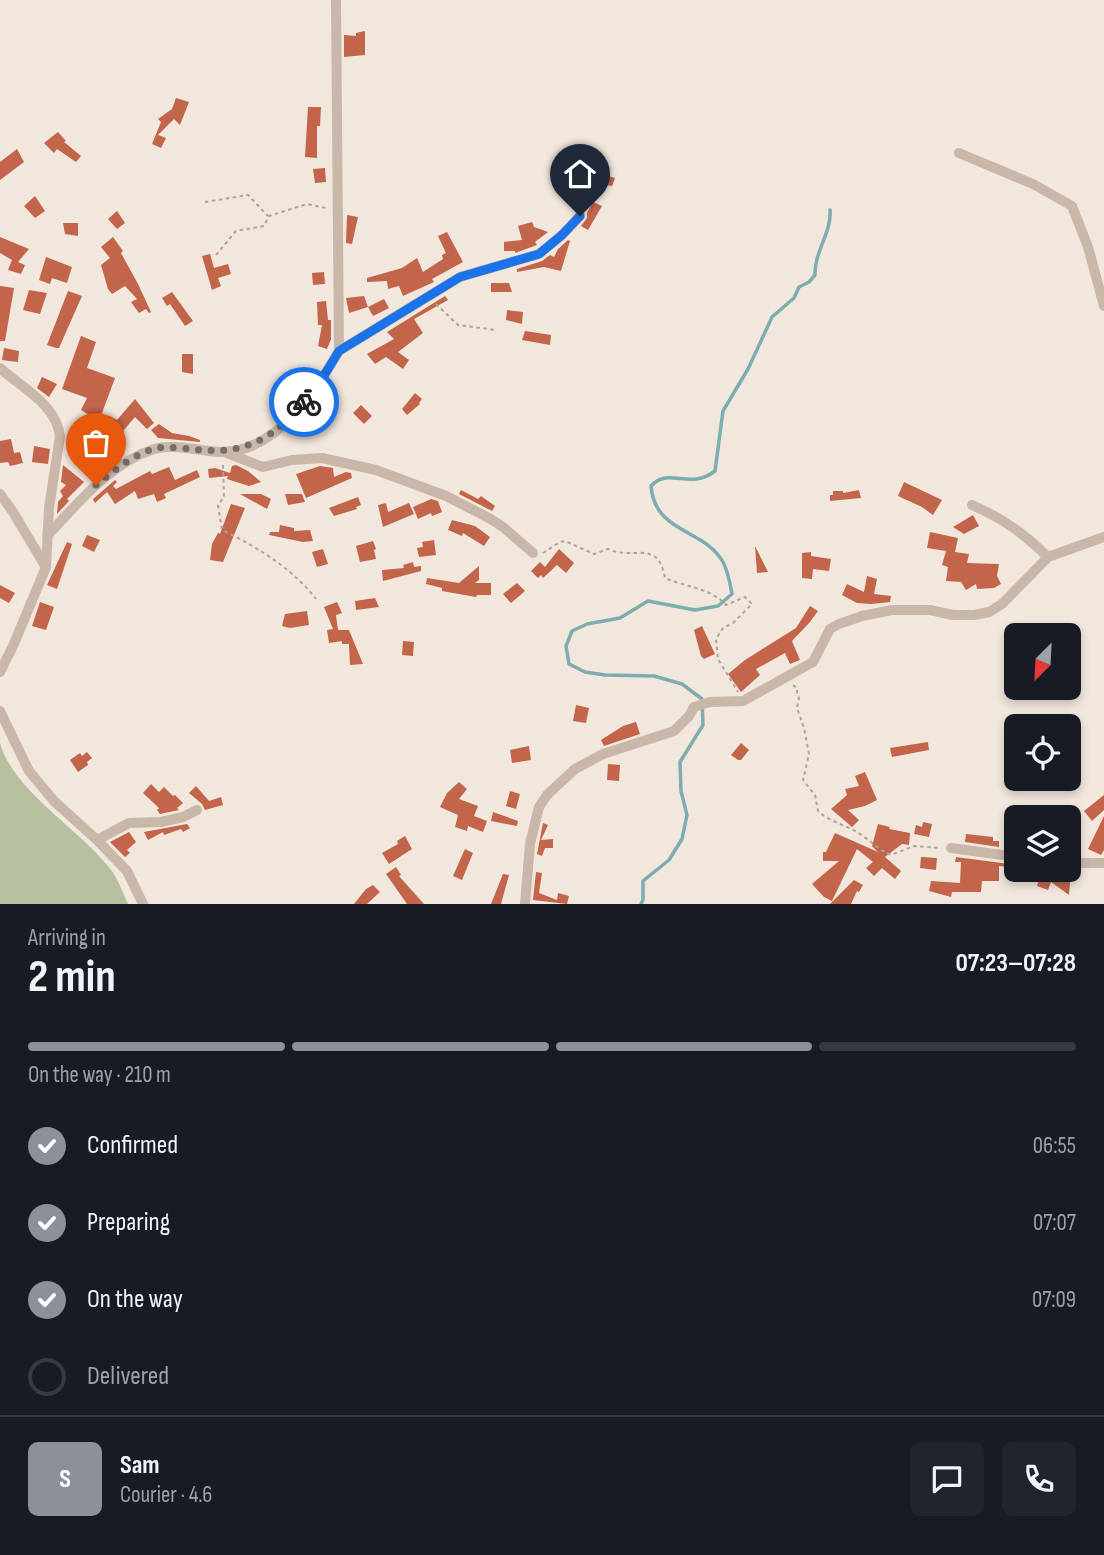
<!DOCTYPE html>
<html lang="en">
<head>
<meta charset="utf-8">
<style>
	body { margin:0; font-family:"Sofia Sans Condensed",sans-serif; background:#20242c; color:#f1f3f6; height:100vh; display:flex; flex-direction:column; font-size:26px; white-space:nowrap }
	* { box-sizing:border-box; margin:0 }
	p { font-size:23px; color:#9ea1a6 }
	.icon { flex:none; width:38px; height:38px; fill:none; stroke:currentColor; stroke-width:2; stroke-linecap:round; stroke-linejoin:round }
	.map { position:relative; height:904px; overflow:hidden }
	.side { display:flex; flex-direction:column; background:#171b24; flex:1 }
	.side>* { flex:none }
	.needle { width:46px; rotate:204deg }
	.controls { position:absolute; left:1004px; top:623px; display:grid; gap:14px }
	.controls a { display:grid; place-items:center; width:77px; height:77px; border-radius:10px; background:#171b24; box-shadow:0 4px 10px #0003; font-size:35px }
	.pin { position:absolute; display:grid; place-items:center; width:60px; height:60px; color:#fff; margin:-72px -30px; border-radius:50% 50% 50% 0; rotate:-45deg; box-shadow:0 0 7px #0007 }
	.pin .icon { rotate:45deg }
	.courier { position:absolute; display:grid; place-items:center; width:70px; height:70px; margin:-35px; border:5px solid #1a73e8; border-radius:50%; background:#fff; color:#222; box-shadow:0 2px 9px #0007 }
	.overview em { font-style:normal; font-weight:700 }
	.overview div { display:flex; flex-direction:column-reverse }
	.overview { display:flex; align-items:center; justify-content:space-between; height:119px; padding:0 28px }
	h1 { font-size:46px; font-weight:700; line-height:52px }
	.bar { display:grid; grid-template-columns:repeat(4,1fr); gap:10px 7px; align-content:center; height:84px; padding:0 28px }
	.bar i { height:9px; border-radius:5px; background:#363941 }
	.bar .on { background:#8c9099 }
	.bar p { grid-column:span 4 }
	.line { display:flex; align-items:center; gap:18px; padding:0 28px; border-top:2px solid #363941 }
	.line div { flex:1 }
	.round { display:grid; place-items:center; flex:none; width:74px; height:74px; border-radius:10px; background:#20242c }
	ol { padding:0 28px; list-style:none }
	li { display:flex; align-items:center; gap:21px; height:77px }
	li p { margin-inline-start:auto }
	li .icon { padding:7px; border-radius:50%; background:#8c9099; color:#fff; stroke-width:4 }
	li:last-child { color:#9ea1a6 }
	li i { width:38px; height:38px; border:4px solid #363941; border-radius:50% }
	.map>svg:first-child { display:block }
	.grass { fill:#b5c09e }
	.lines { fill:none; stroke-linecap:round; stroke-linejoin:round }
	.stream { stroke:#7dadae; stroke-width:3.5 }
	.building { fill:#c2654b }
	.path { stroke:#b5a194; stroke-width:2; stroke-dasharray:3.5 3.5; stroke-linecap:butt }
	.street { stroke:#c9b7a9; stroke-width:10 }
	.done { stroke:#786e68; stroke-width:7; stroke-dasharray:0 12.6 }
	.route { stroke:#1a73e8; stroke-width:9 }
</style>
</head>
<body>
<div class="map">
<svg width="1104" height="904" viewBox="0 0 1104 904">
	<rect width="100%" height="100%" fill="#f2e7dd"/>
	<path class="grass" d="M0,743C13,791 81,830 111,870C118,879 123,893 128,904H0Z"/>
	<g class="lines">
		<path class="stream" d="M641,904L643,900V881L669,860L682,839L687,815L681,791L680,762L703,725L702,699L682,684L654,676L605,675L585,672L569,664L566,646L572,631L587,624L620,618L648,601L695,610L718,606L732,594C730,583 728,571 723,562C704,528 655,534 651,486C670,466 689,491 715,471L723,411L748,369L772,317L794,298L799,287L809,282L815,275C814,252 832,232 830,210"/>
	</g>
	<path class="building" d="M365,31V55L344,57V35L356,36V33Z
		M176,98L189,102L180,125L174,119L158,135L166,138L161,148L152,144L161,122L158,119L172,109Z
		M308,107H321L320,126H317V158L305,157Z
		M58,132L66,141L64,142L81,156L76,162L57,149L54,153L44,143Z
		M17,149L24,162L0,180V162Z
		M588,162L597,166L596,172L615,178L612,186L597,183L586,200L577,194L584,183Z
		M325,168L326,182L315,183L313,169Z
		M35,196L45,211L35,218L24,206Z
		M593,202L602,206L588,230L581,226L587,218V213Z
		M117,211L125,223L117,229L108,219Z
		M347,215L358,217L352,244L346,243Z
		M532,222L534,227L548,232L535,242L537,245L515,253V251H504V242L522,240L518,226Z
		M63,223H78V236L65,234Z
		M447,232L463,262L432,279L434,282L403,296L399,286L388,289L387,281L367,282V278L402,268L417,258L423,272L443,259L442,255L446,253L438,236Z
		M0,237L29,249L18,262L25,265L21,274L8,270L12,260L0,253Z
		M113,237L123,251L121,253L138,284L151,312L149,313L146,309L139,313L131,302L137,299L125,286L112,294L108,289L101,265L110,258L101,247Z
		M568,240L570,241L561,271L544,267L517,272V269L542,261L550,255L554,257L558,249Z
		M210,254L214,268L228,264L231,274L218,278L221,286L212,290L202,256Z
		M46,257L72,267L67,283L52,278L50,284L39,280Z
		M324,272L325,284L313,285L312,273Z
		M491,283H509L512,292H491Z
		M0,286L14,288L5,341H0Z
		M29,290L47,293L40,314L23,310Z
		M68,291L82,296L59,348H56L47,345Z
		M172,292L193,321L185,326L170,304L167,306L162,298Z
		M364,296L368,307L349,313L346,298Z
		M445,296L448,300L414,319L423,333L398,352L409,360L403,369L386,357L375,364L367,354L394,339L387,332Z
		M384,299L389,308L373,316L368,307Z
		M326,301L328,320H331V339L327,349L318,346L322,325H318L317,302Z
		M507,310L523,312L522,324L506,320Z
		M525,331L551,335L550,345L522,340Z
		M81,336L96,342L87,368L115,378L99,421L81,410L87,398L62,389Z
		M4,348L19,351L18,362L2,360Z
		M182,354H193V374L182,372Z
		M42,377L57,384L49,397L37,388Z
		M415,393L422,399L419,403L420,404L407,415L402,409Z
		M135,399L154,423L147,429L135,417L111,445L114,447L106,455L86,436L91,428L99,432L110,416L117,420Z
		M361,405L372,416L364,424L353,413Z
		M159,424L172,433L189,436L200,440V442L158,438L151,430Z
		M11,439L14,453L20,452L23,463L10,466L8,462L0,463V441Z
		M34,446L50,449L48,464L32,462Z
		M63,465L84,482L67,499L69,501L57,514L58,502L63,496L60,491L66,485L61,482Z
		M236,465L248,471L261,482L249,486L227,479L228,476L209,478L208,469L215,468L230,473L232,466Z
		M320,466L333,468L334,477L346,472L351,473L352,478L306,498L296,474Z
		M169,467L175,480L197,470L200,477L164,494L166,498L157,502L154,494L138,499L135,491L115,504L107,492L95,503L93,499L115,480L117,482L113,486L116,489L150,471L152,474Z
		M904,482L942,500L933,515L922,507L898,496Z
		M461,490L478,499L481,496L495,506L492,511L459,494Z
		M859,490L861,498L830,501V495H833V491H843V493Z
		M240,494H261L271,499L267,509Z
		M285,494H302L305,502L288,505Z
		M358,497L361,505L356,507L357,509L334,516L329,508Z
		M431,499L438,501L442,512L432,516L431,513L418,519L413,507Z
		M386,503L388,512L409,503L414,514L383,527L378,505Z
		M231,504L245,508L223,562L210,560L212,544L218,533L220,534Z
		M973,515L979,526L964,534L953,527Z
		M452,520L475,526L490,537L484,546L463,533L462,536L448,530Z
		M280,525L294,528V531L310,530L313,541L303,542L269,535L270,532H279Z
		M930,532L958,538L955,552L969,554L967,563L999,564L997,576L1001,584L994,588L977,589L976,584L966,590L961,582L946,581L948,567L942,565L946,551L927,548Z
		M87,535L100,540L94,552L82,546Z
		M434,540L436,555L419,557L417,548L423,547L422,542Z
		M373,541L376,549L374,550L376,559L360,562L356,546Z
		M67,542L72,544L57,589L47,585Z
		M755,546L768,572L757,573Z
		M323,549L328,564L317,567L312,552Z
		M559,549L574,563L566,573L557,565L543,578L541,575L538,578L531,571L540,562L545,567Z
		M811,552V556L831,559L829,571L813,569L812,579L802,578V553Z
		M413,562L414,567L421,566V571L383,581L382,570L404,568L403,565Z
		M479,566V580L475,583H491V595H477L476,597L442,591V588L426,584L427,578L459,583Z
		M867,576L877,579L874,594L891,596L890,602L871,604L857,603L842,595L847,584L864,592Z
		M517,583L525,591L511,603L503,594Z
		M0,585L15,593L9,603L0,598Z
		M375,598L379,607L356,610L355,601Z
		M40,602L54,607L46,630L32,626Z
		M337,602L342,613L336,615L338,630H349L363,664L350,665L349,644H342V641L329,643L327,630L333,629L324,607Z
		M810,606L818,611L810,622L792,641L800,660L790,664L785,653L756,669L760,675L741,692L728,674L745,660L796,628Z
		M307,611L309,625L290,628L282,626L285,614Z
		M702,626L715,654L704,659L701,656L694,630Z
		M403,641L414,642L413,656L402,655Z
		M576,705L589,708L586,723L573,721Z
		M636,722L640,734L604,746L601,740L623,726Z
		M928,742L929,750L892,757L890,748Z
		M741,743L749,750L741,760H738L731,755Z
		M529,746L531,760L512,763L510,750Z
		M87,752L92,758L87,762L88,765L78,772L70,760L80,753L82,756Z
		M608,764L620,765L619,781L607,780Z
		M865,772L877,800L865,806L848,810L859,820L852,827L831,809L847,795L845,789L859,786L855,776Z
		M459,782L467,789L459,799L478,806L474,816L487,821L483,832L468,826L467,831L455,827L458,815L440,807L447,793Z
		M151,784L159,792L164,787L173,796L175,795L183,803L177,808L179,810L160,814L157,810L159,808L143,793Z
		M196,786L209,801L221,797L223,805L205,810L202,804L189,793Z
		M510,791L520,794L516,809L506,806Z
		M1104,795V810L1092,821L1084,811Z
		M493,812L518,821L517,826L491,821Z
		M1104,816V850L1101,855L1088,849Z
		M923,822L932,824L929,837L914,834L916,825L922,827Z
		M543,823L548,825L541,840L553,839V848H545L542,856L537,854Z
		M187,824L190,828L183,832L181,829L164,835L163,832L148,840L144,832Z
		M878,824L890,827L889,829L910,833L909,845L902,844L885,857L901,871L895,879L882,868L874,876L866,868L873,862L857,849L832,901L824,897L812,884L839,861H823V852H826L835,833L878,852L872,846Z
		M129,832L136,842L127,850L130,853L125,857L110,842Z
		M966,834L993,837V841H999V847L965,842Z
		M405,836L412,849L389,864L382,853L398,844L397,841Z
		M465,849L473,853L462,880L453,876Z
		M921,857L937,858L936,870L920,868Z
		M956,857L1017,865V868L999,866V881H982L981,892H952L951,897L929,891L931,881L960,883L961,862H955Z
		M396,867L401,875L399,876L424,904H407L386,874Z
		M1042,870L1071,871L1069,895L1051,882L1048,890L1037,886Z
		M536,872L542,873L539,893L557,900L558,893L569,896L567,904L533,900Z
		M503,874L509,875L501,904H491Z
		M854,880L863,885L859,892L857,891L851,904H830Z
		M373,885L380,892L367,904H354L366,889Z"/>
	<g class="lines">
		<path class="path" d="M205,202L248,195L268,216
			M216,255L236,231L264,226L269,216L307,204L326,208
			M436,304L458,325L496,330
			M223,465L224,497L218,505L222,530C257,547 292,568 316,599
			M543,553L560,542L565,541L594,554L608,549C634,561 658,538 665,578C685,587 711,588 726,605L745,597L752,604L733,623L723,628L716,639L718,659L738,692
			M793,685L797,688V694L799,698L797,708L804,728L809,754L803,780L815,795L818,811C831,823 848,825 863,836C873,843 879,850 891,855L914,846L940,848"/>
		<path class="street" d="M959,153L1033,184L1072,206L1088,247L1104,306
			M339,351L460,277L539,254L562,235L580,216
			M0,368C22,388 56,404 60,436L49,508L46,567L13,646L0,672
			M227,453L263,467L292,460L322,458L376,470L446,496L489,518L503,527L533,553
			M0,494L13,512L44,564
			M972,505C1004,519 1023,533 1048,557
			M47,536C77,504 110,463 154,449C175,443 201,452 223,452C277,451 315,392 339,351L336,0
			M0,711L29,771L54,801L97,840L127,871L143,904
			M97,840L129,823L161,822L183,817L197,810
			M951,848L1017,857
			M1069,863H1104
			M525,904L530,844L539,807L547,795L575,769L603,754L674,731L689,716L694,707L710,702L743,701L813,662L830,629L839,624L862,616L892,610H930L953,615H974L989,612L1002,604L1048,557L1104,537"/>
	</g>
	<g class="lines">
		<path class="done" d="M96,485C114,471 135,453 157,448C171,446 187,449 201,450C247,454 275,437 304,402"/>
		<path class="route" d="M304,402L320,382L339,351L460,277L539,254L562,235L580,216"/>
	</g>
</svg>
<div class="controls">
<a><svg class="needle" viewBox="-14 -14 28 28"><path d="M0-13l5 13h-10z" fill="#e53935"/><path d="M0 13l5-13h-10z" fill="#9ea1a6"/></svg></a>
<a><svg class="icon" aria-label="locate" viewBox="0 0 24 24"><circle cx="12" cy="12" r="6"/><path d="M12 2v4M12 18v4M2 12h4M18 12h4"/></svg></a>
<a><svg class="icon" aria-label="layers" viewBox="0 0 24 24"><path d="M12 4l9 5-9 5-9-5zM3 14l9 5 9-5"/></svg></a>
</div>
<div class="pin" style="left:96px;top:485px;background:#ea580c"><svg class="icon" aria-label="bag" viewBox="0 0 24 24"><path d="M5 8h14l-1 12H6zM9 8a3 3 0 0 1 6 0"/></svg></div>
<div class="pin" style="left:580px;top:216px;background:#1f2937"><svg class="icon" aria-label="home" viewBox="0 0 24 24"><path d="M3 11l9-7 9 7M6 9v11h12V9"/></svg></div>
<div class="courier" style="left:304px;top:402px"><svg class="icon" aria-label="bike" viewBox="0 0 24 24"><circle cx="6" cy="16" r="4"/><circle cx="18" cy="16" r="4"/><path d="M6 16l4-8h5l3 8M10 8l3 8H6M13 5h3"/></svg></div>
</div>
<section class="side">
<div class="overview"><div><h1>2 min</h1><p>Arriving in</p></div><em>07:23–07:28</em></div>
<div class="bar"><i class="on"></i><i class="on"></i><i class="on"></i><i></i><p>On the way · 210 m</p></div>
<ol>
<li><svg class="icon" aria-label="check" viewBox="0 0 24 24"><path d="M5 12l5 5 9-10"/></svg>Confirmed<p>06:55</p></li>
<li><svg class="icon" aria-label="check" viewBox="0 0 24 24"><path d="M5 12l5 5 9-10"/></svg>Preparing<p>07:07</p></li>
<li><svg class="icon" aria-label="check" viewBox="0 0 24 24"><path d="M5 12l5 5 9-10"/></svg>On the way<p>07:09</p></li>
<li><i></i>Delivered</li>
</ol>
<div class="line" style="height:126px"><b class="round" style="background:#8c9099;color:#fff">S</b><div><b>Sam</b><p>Courier · 4.6</p></div><a class="round"><svg class="icon" aria-label="chat" viewBox="0 0 24 24"><path d="M4 5h16v11H9l-5 4z"/></svg></a><a class="round"><svg class="icon" aria-label="phone" viewBox="0 0 24 24"><path d="M5 4h4l2 5-3 2q2 4 5 5l2-3 5 2v4C11 20 4 13 5 4z"/></svg></a></div>
</section>
</body>
</html>
